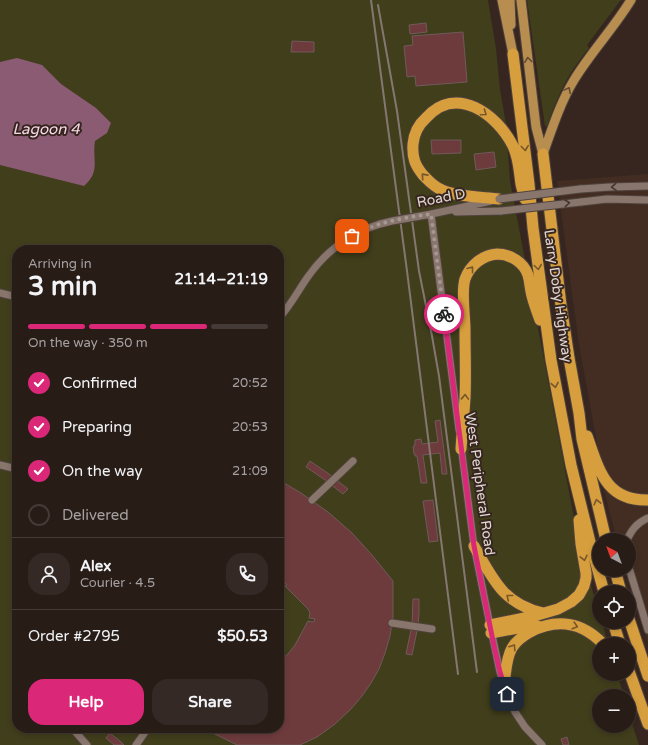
<!DOCTYPE html>
<html lang="en">
<head>
<meta charset="utf-8">
<style>
	body { margin:0; font-family:"Varela Round",sans-serif; background:#342924; color:#f1f3f6; height:100vh; display:flex; flex-direction:column; font-size:15px; white-space:nowrap }
	* { box-sizing:border-box; margin:0 }
	p { font-size:13px; color:#a5a1a1 }
	.icon { flex:none; width:22px; height:22px; fill:none; stroke:currentColor; stroke-width:2; stroke-linecap:round; stroke-linejoin:round }
	.map { position:relative; flex:1; overflow:hidden }
	.details { position:absolute; left:12px; top:245px; width:272px; height:488px; display:flex; flex-direction:column; background:#281c17; border-radius:16px; box-shadow:0 2px 6px #0003,0 0 0 1px #443a36 }
	.details>* { flex:none }
	.needle { width:26px; rotate:319deg }
	.buttons { position:absolute; left:592px; top:533px; display:grid; gap:8px }
	.buttons a { display:grid; place-items:center; width:44px; height:44px; border-radius:50%; background:#281c17; box-shadow:0 2px 6px #0003,0 0 0 1px #443a36; font-size:20px }
	.pin { position:absolute; display:grid; place-items:center; width:34px; height:34px; color:#fff; margin:-17px; border-radius:8px; box-shadow:0 2px 6px #0006 }
	.courier { position:absolute; display:grid; place-items:center; width:40px; height:40px; margin:-20px; border:3px solid #db2777; border-radius:50%; background:#fff; color:#222; box-shadow:0 1px 5px #0007 }
	.summary em { font-style:normal; font-weight:700 }
	.summary div { display:flex; flex-direction:column-reverse }
	.summary { display:flex; align-items:center; justify-content:space-between; height:68px; padding:0 16px }
	h1 { font-size:26px; font-weight:700; line-height:30px }
	.bar { display:grid; grid-template-columns:repeat(4,1fr); gap:6px 4px; align-content:center; height:48px; padding:0 16px }
	.bar i { height:5px; border-radius:3px; background:#443a36 }
	.bar .on { background:#db2777 }
	.bar p { grid-column:span 4 }
	.line { display:flex; align-items:center; gap:10px; padding:0 16px; border-top:1px solid #443a36 }
	.line div { flex:1 }
	.round { display:grid; place-items:center; flex:none; width:42px; height:42px; border-radius:16px; background:#342924 }
	ol { padding:0 16px; list-style:none }
	li { display:flex; align-items:center; gap:12px; height:44px }
	li p { margin-inline-start:auto }
	li .icon { padding:4px; border-radius:50%; background:#db2777; color:#fff; stroke-width:4 }
	li:last-child { color:#a5a1a1 }
	li i { width:22px; height:22px; border:2px solid #443a36; border-radius:50% }
	.button { display:flex; gap:8px; margin-top:auto; padding:8px 16px }
	.button a { flex:1; height:46px; border-radius:16px; background:#db2777; color:#fff; font-size:16px; font-weight:700; line-height:46px; text-align:center }
	.button a+a { background:#342924; color:#f1f3f6 }
	.map>svg:first-child { display:block }
	.built { fill:#432d22 }
	.green { fill:#403e1b; fill-rule:evenodd }
	.water { fill:#8b5b74 }
	.building { fill:#6e3b3d; stroke:#6f5a5b }
	.lines { fill:none; stroke-linecap:round; stroke-linejoin:round }
	.minor-casing { stroke:#50433d; stroke-width:9 }
	.major-casing { stroke:#50433d; stroke-width:11 }
	.highway-casing { stroke:#50433d; stroke-width:13 }
	.minor { stroke:#88766d; stroke-width:7 }
	.major { stroke:#b78e50; stroke-width:9 }
	.highway { stroke:#d79e3d; stroke-width:11 }
	.rail { stroke:#847670; stroke-width:2 }
	.minor-bridge-casing { stroke:#50433d; stroke-width:9; stroke-linecap:butt }
	.minor-bridge { stroke:#88766d; stroke-width:7 }
	.oneway { stroke:#634a30 }
	.oneway2 { stroke:#76562b }
	.oneway3 { stroke:#46362f }
	.done { stroke:#a59893; stroke-width:4; stroke-dasharray:0 7.2 }
	.route { stroke:#db2777; stroke-width:5 }
	.labels { text-anchor:middle; dominant-baseline:central; stroke-width:4; stroke-linejoin:round; paint-order:stroke }
	.street-label { font-size:14px; fill:#e1d6d2; stroke:#36261f }
	.water-label { font-size:15px; font-style:italic; fill:#f8d8e7; stroke:#36261f }
</style>
</head>
<body>
<div class="map">
<svg width="648" height="745" viewBox="0 0 648 745">
	<rect width="100%" height="100%" fill="#36261f"/>
	<path class="built" d="M648,174V643L626,570H629V540H617L602,482L599,454L579,345L557,181Z"/>
	<path class="green" d="M0,0H488L496,49L500,89L506,125L510,181L579,544L599,613V622H602L608,644H599V674H617L624,696H599V726H629V714L639,745H0ZM17,250H279V728H17Z
		M527,0H623L620,1L587,45L589,48C583,56 577,63 572,71C561,88 554,107 547,126H545Z"/>
	<path class="water" d="M17,58L42,65L61,84L96,108L111,123L107,133L95,141C92,161 101,171 84,186L0,165V62Z"/>
	<path class="building" d="M426,23L427,32L410,34L409,25Z
		M463,32L467,82L416,86L415,76L407,77L404,46L413,45L412,36Z
		M292,41L314,42V52H291Z
		M431,140H461V153L432,154Z
		M494,152L496,167L476,170L474,154Z
		M440,420L447,474H442L440,453L423,455L427,483H421L417,456H415V454H414L413,447H414V445H415V440L421,439L422,444L438,442L435,421Z
		M310,461L329,474L348,489L343,494L325,480L306,467Z
		M279,480L301,493L328,512L352,533L372,555L393,581V617L390,636L385,653L379,669L371,683L362,696L350,710L335,724L317,737L300,745H237L203,728H279V668L281,670L284,668L279,661L288,654L295,645L308,621L314,622L315,619L309,618L310,613L308,609L285,586L287,585L284,582L285,581L279,576Z
		M433,500L438,541L429,542L423,501Z
		M413,599H419V613L418,626L412,655L406,654L412,625Z
		M110,733L121,742L124,745H114L106,738Z
		M567,737L569,745H563L561,739Z"/>
	<g class="lines">
		<g class="minor-casing">
			<path id="minor" d="M580,189L610,187L648,186
				M581,202L607,199L648,200
				M456,212L501,211
				M431,214L459,430
				M427,215L491,201
				M0,293L17,297
				M279,318C290,306 298,291 307,278C325,252 350,233 380,224
				M461,446L474,546L490,625L500,672L507,694L515,712L525,727L542,745
				M0,465L17,469
				M312,500L353,461
				M627,540C632,529 637,523 648,518
				M629,568L648,630
				M392,623L432,629
				M72,728L87,745
				M136,745L148,728"/>
		</g>
		<g class="major-casing">
			<path id="major" d="M502,0L513,54
				M510,0L511,25
				M521,0L536,127L543,154
				M543,154C552,129 560,103 574,80C591,52 614,28 631,0"/>
		</g>
		<g class="highway-casing">
			<path id="highway" d="M513,54L529,184L533,228L551,360L571,465L590,542L604,592
				M543,154L561,305L569,358L579,413L582,439L606,540
				M499,199C482,197 457,197 442,190C434,187 429,181 423,175C415,165 412,158 413,144C414,134 418,125 426,118C456,84 497,114 513,146C519,159 519,170 521,184C522,189 524,194 525,199
				M587,436C599,469 605,501 648,500
				M461,449C462,432 464,415 465,398C466,375 465,353 465,330C465,316 461,291 465,279C470,265 483,255 497,254C511,254 524,263 528,275C530,282 530,289 532,296C534,304 537,312 540,320
				M474,546C493,579 503,604 543,613
				M615,570L621,592
				M629,619L648,676
				M613,622L620,644
				M490,625L534,616L558,609L571,602L579,595L584,586L586,578V573L581,544L579,520
				M491,633L529,626H538
				M629,671L648,724
				M504,684C506,672 506,658 512,648C516,641 523,636 530,632C557,618 582,622 603,644"/>
		</g>
		<use href="#minor" class="minor"/>
		<use href="#major" class="major"/>
		<use href="#highway" class="highway"/>
		<path class="rail" d="M371,0L407,271L458,674
			M378,5L397,111L419,271L432,336L439,376L477,672"/>
		<g class="minor-bridge-casing">
			<path id="minor-bridge" d="M499,199L580,189
				M501,211L581,202
				M380,224L392,221L426,215"/>
		</g>
		<use href="#minor-bridge" class="minor-bridge"/>
	</g>
	<defs><path id="oneway-chevron" d="M-2-3.5L2.5 0L-2 3.5" fill="none" stroke-width="1.6" stroke-linecap="round" stroke-linejoin="round"/></defs>
	<g class="oneway">
		<use href="#oneway-chevron" transform="translate(528 60) rotate(-97)"/>
		<use href="#oneway-chevron" transform="translate(568 90) rotate(-62)"/>
	</g>
	<g class="oneway2">
		<use href="#oneway-chevron" transform="translate(484 113) rotate(35)"/>
		<use href="#oneway-chevron" transform="translate(525 148) rotate(83)"/>
		<use href="#oneway-chevron" transform="translate(424 176) rotate(-132)"/>
		<use href="#oneway-chevron" transform="translate(538 267) rotate(82)"/>
		<use href="#oneway-chevron" transform="translate(471 269) rotate(-52)"/>
		<use href="#oneway-chevron" transform="translate(555 385) rotate(80)"/>
		<use href="#oneway-chevron" transform="translate(465 397) rotate(-88)"/>
		<use href="#oneway-chevron" transform="translate(597 502) rotate(-104)"/>
		<use href="#oneway-chevron" transform="translate(584 558) rotate(77)"/>
		<use href="#oneway-chevron" transform="translate(509 597) rotate(-141)"/>
		<use href="#oneway-chevron" transform="translate(575 626) rotate(16)"/>
		<use href="#oneway-chevron" transform="translate(513 647) rotate(-57)"/>
	</g>
	<g class="oneway3">
		<use href="#oneway-chevron" transform="translate(614 187) rotate(177)"/>
		<use href="#oneway-chevron" transform="translate(567 203) rotate(-6)"/>
	</g>
	<g class="lines">
		<path class="done" d="M352,236C357,233 363,230 369,228C389,220 410,217 431,214L444,314"/>
		<path class="route" d="M444,314L474,546L494,646L500,672L507,694"/>
	</g>
	<g class="labels">
		<g class="street-label">
			<text transform="translate(441 198) rotate(-11)">Road D</text>
			<text transform="translate(558 296) rotate(82)">Larry Doby Highway</text>
			<text transform="translate(480 484) rotate(82)">West Peripheral Road</text>
		</g>
		<g class="water-label">
			<text x="46" y="129">Lagoon 4</text>
		</g>
	</g>
</svg>
<div class="buttons">
<a><svg class="needle" viewBox="-14 -14 28 28"><path d="M0-13l5 13h-10z" fill="#e53935"/><path d="M0 13l5-13h-10z" fill="#a5a1a1"/></svg></a>
<a><svg class="icon" aria-label="locate" viewBox="0 0 24 24"><circle cx="12" cy="12" r="6"/><path d="M12 2v4M12 18v4M2 12h4M18 12h4"/></svg></a>
<a>+</a>
<a>−</a>
</div>
<div class="pin" style="left:352px;top:236px;background:#ea580c"><svg class="icon" aria-label="bag" viewBox="0 0 24 24"><path d="M5 8h14l-1 12H6zM9 8a3 3 0 0 1 6 0"/></svg></div>
<div class="pin" style="left:507px;top:694px;background:#1f2937"><svg class="icon" aria-label="home" viewBox="0 0 24 24"><path d="M3 11l9-7 9 7M6 9v11h12V9"/></svg></div>
<div class="courier" style="left:444px;top:314px"><svg class="icon" aria-label="bike" viewBox="0 0 24 24"><circle cx="6" cy="16" r="4"/><circle cx="18" cy="16" r="4"/><path d="M6 16l4-8h5l3 8M10 8l3 8H6M13 5h3"/></svg></div>
<section class="details">
<div class="summary"><div><h1>3 min</h1><p>Arriving in</p></div><em>21:14–21:19</em></div>
<div class="bar"><i class="on"></i><i class="on"></i><i class="on"></i><i></i><p>On the way · 350 m</p></div>
<ol>
<li><svg class="icon" aria-label="check" viewBox="0 0 24 24"><path d="M5 12l5 5 9-10"/></svg>Confirmed<p>20:52</p></li>
<li><svg class="icon" aria-label="check" viewBox="0 0 24 24"><path d="M5 12l5 5 9-10"/></svg>Preparing<p>20:53</p></li>
<li><svg class="icon" aria-label="check" viewBox="0 0 24 24"><path d="M5 12l5 5 9-10"/></svg>On the way<p>21:09</p></li>
<li><i></i>Delivered</li>
</ol>
<div class="line" style="height:72px"><a class="round"><svg class="icon" aria-label="person" viewBox="0 0 24 24"><circle cx="12" cy="8" r="4"/><path d="M4 21q1-7 8-7t8 7"/></svg></a><div><b>Alex</b><p>Courier · 4.5</p></div><a class="round"><svg class="icon" aria-label="phone" viewBox="0 0 24 24"><path d="M5 4h4l2 5-3 2q2 4 5 5l2-3 5 2v4C11 20 4 13 5 4z"/></svg></a></div>
<div class="line" style="height:52px"><div>Order #2795</div><b>$50.53</b></div>
<div class="button"><a>Help</a><a>Share</a></div>
</section>
</div>
</body>
</html>
